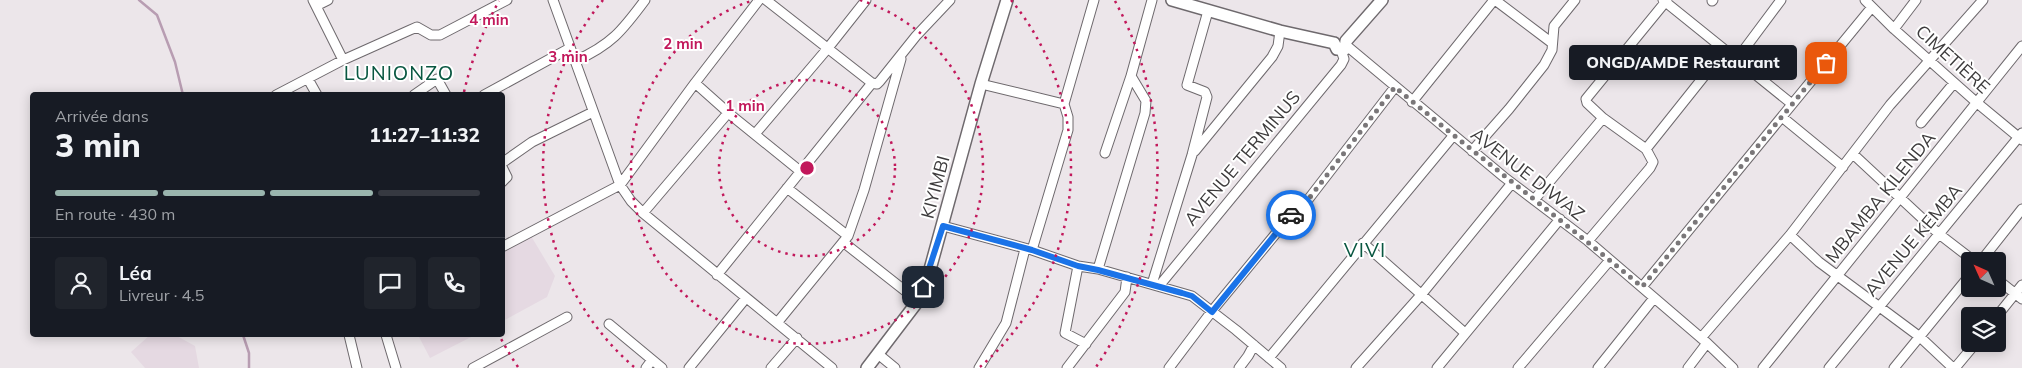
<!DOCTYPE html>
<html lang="fr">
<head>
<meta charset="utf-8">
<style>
	body { margin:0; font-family:Mulish,sans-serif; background:#20242c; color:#f1f3f6; height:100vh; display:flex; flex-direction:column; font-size:19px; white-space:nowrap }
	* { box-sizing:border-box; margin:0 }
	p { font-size:16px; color:#9ea1a6 }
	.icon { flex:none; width:28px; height:28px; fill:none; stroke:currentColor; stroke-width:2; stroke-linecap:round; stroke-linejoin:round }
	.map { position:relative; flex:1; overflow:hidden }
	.panel { position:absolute; left:30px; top:92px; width:475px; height:245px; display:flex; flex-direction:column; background:#171b24; border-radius:5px; box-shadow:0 2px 12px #0003 }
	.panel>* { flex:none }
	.needle { width:32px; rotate:315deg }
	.fabs { position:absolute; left:1961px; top:252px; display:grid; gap:10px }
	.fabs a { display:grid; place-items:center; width:45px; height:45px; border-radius:5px; background:#171b24; box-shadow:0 2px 12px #0003; font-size:25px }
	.pin { position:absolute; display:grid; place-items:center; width:42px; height:42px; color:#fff; margin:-21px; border-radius:10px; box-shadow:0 2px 8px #0006 }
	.courier { position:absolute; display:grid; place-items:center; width:50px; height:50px; margin:-25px; border:4px solid #1a73e8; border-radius:50%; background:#fff; color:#222; box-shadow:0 1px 6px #0007 }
	.bubble { position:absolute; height:35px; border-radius:5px; background:#171b24; box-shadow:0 2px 12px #0003; font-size:16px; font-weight:800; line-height:35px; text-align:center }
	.overview em { font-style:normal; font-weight:800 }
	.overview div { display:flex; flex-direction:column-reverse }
	.overview { display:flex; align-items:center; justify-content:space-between; height:85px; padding:0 25px }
	h1 { font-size:32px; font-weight:800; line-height:38px }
	.bar { display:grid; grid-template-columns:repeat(4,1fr); gap:8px 5px; align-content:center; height:60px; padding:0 25px }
	.bar i { height:6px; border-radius:4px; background:#363941 }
	.bar .current { background:#9ab5ae }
	.bar p { grid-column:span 4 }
	.line { display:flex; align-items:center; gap:12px; padding:0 25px; border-top:1px solid #363941 }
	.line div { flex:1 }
	.round { display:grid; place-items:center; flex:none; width:52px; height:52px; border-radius:5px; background:#20242c }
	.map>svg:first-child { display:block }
	.built { fill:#e5d9e2 }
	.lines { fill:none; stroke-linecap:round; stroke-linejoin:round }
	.stream { stroke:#b89db2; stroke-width:2.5 }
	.street-casing { stroke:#6e696d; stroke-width:11 }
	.secondary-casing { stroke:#6e696d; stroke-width:14 }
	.street { stroke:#fff; stroke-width:9 }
	.secondary { stroke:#fff; stroke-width:11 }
	.done { stroke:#7a7779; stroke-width:5; stroke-dasharray:0 9 }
	.route { stroke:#1a73e8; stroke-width:6 }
	.ring { fill:none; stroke:#c2185b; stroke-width:2.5; stroke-dasharray:2.5 5 }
	.labels { text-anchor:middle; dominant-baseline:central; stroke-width:4; stroke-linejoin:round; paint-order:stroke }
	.street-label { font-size:18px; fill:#3d3b3c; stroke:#fff }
	.quarter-label { font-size:20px; letter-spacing:1px; fill:#095741; stroke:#fff }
	.centre { fill:#c2185b; stroke:#fff; stroke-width:2.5 }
	.ring-label { font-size:15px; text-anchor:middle; font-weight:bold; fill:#c2185b; stroke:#fff; stroke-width:4; stroke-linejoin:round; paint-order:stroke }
</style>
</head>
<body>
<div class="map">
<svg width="2022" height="368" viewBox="0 0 2022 368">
	<rect width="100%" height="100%" fill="#ece6ea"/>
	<path class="built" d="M531,236L555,276L547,297L503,321V251Z
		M150,335H175L195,346L199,368H145L131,352Z
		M418,335H475L430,358Z"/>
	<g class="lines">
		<path class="stream" d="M139,0L157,15L175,62L183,95
			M243,335L249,353V368"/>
		<g class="street-casing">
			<path id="street" d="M313,0L343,60
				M553,0L620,185L631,201L643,213L832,368
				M766,0L872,83
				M1495,0L1552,43
				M1663,0L1792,104
				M1865,0L1894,29L1976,102L2022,140
				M1712,1L1713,0
				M316,6L328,0
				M1894,29L1916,0
				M1347,46L1504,177L1588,241L1707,343L1733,368
				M1737,59L1781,0
				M575,61C611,45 622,31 645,0
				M308,79L317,95
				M695,83L732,116L800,171
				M981,84L1064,104
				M276,95L343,60L410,30L417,27L431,35H440L507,0
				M414,95L437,79L446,95
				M484,95L570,48
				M1412,102L1494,0
				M1782,117L1843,167
				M1603,118L1646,149
				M1921,123L1954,83
				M755,134L828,48L866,0
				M1195,151L1272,57L1278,46L1280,31
				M1472,151L1509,109L1544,65L1552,50L1554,26L1575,0
				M1105,153L1131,76
				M1853,154L1939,234L1974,261
				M502,163L532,142L593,112
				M502,167L507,177L502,182
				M787,188L848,236
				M1534,200L1603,118L1587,103L1586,99L1667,0
				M643,213L728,113
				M943,226L1032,250L1078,266L1098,269L1192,296L1236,330L1281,368
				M1790,235L1819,262L1920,337L1953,368
				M1588,241L1650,168L1653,162L1646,149L1725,50
				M843,242L918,301
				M1363,243L1465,333
				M502,247L620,185L695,83L759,0
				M1032,250L1068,130V117L1064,104L1094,0
				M1981,261L2022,209
				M1078,266L1065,333L1086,344
				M1098,269L1145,113L1146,101L1131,76L1152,0
				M717,275L872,83L877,84L880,81L916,36L950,0
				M1998,280L2022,299
				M1152,284L1192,155L1207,97L1205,92L1187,85L1208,11
				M1159,286L1341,65L1344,59L1341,50
				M1642,287L1872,7
				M1997,316L2022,285
				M777,323L848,236L864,190L901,59
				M609,324L662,368
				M349,335L357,368
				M386,335L396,368
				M1701,338L1790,235L1890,105L1983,0
				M878,354L895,368
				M1269,358L1453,136
				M473,368L567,317
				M646,368L652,360
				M689,368L746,298
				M771,368L797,338
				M979,368L1006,323L1025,249
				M1067,368L1125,292L1127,277
				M1169,368L1212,311L1292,214L1307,201L1395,87
				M1239,368L1248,356L1254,345
				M1356,368L1421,295L1512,183
				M1437,368L1560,219
				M1518,368L1610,260
				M1598,368L1654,298
				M1688,368L1707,343
				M1763,368L2022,46
				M1829,368L2022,133
				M1894,368L1970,275
				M1955,368L1975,344"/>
		</g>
		<g class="secondary-casing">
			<path id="secondary" d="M1172,0L1280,31L1334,43
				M1334,43L1337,49H1345L1346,41L1382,0
				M867,368L918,301L929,273L981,84L1007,0"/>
		</g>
		<use href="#street" class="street"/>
		<use href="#secondary" class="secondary"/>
	</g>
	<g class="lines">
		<path class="done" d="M1291,215L1307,201L1395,87C1476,155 1561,219 1642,287L1826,63"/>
		<path class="route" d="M923,287L943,226L1032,250L1078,266L1098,270L1182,293L1192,296L1212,312L1291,215"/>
	</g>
	<g class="ring">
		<circle cx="807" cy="168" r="88"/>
		<path d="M860 0A176 176 0 1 1 754 0"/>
		<path d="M634 367A264 264 0 0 1 603 0M1011 0A264 264 0 0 1 980 367"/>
		<path d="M518 367A351 351 0 0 1 499 335M464 92A351 351 0 0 1 499 1M1115 1A351 351 0 0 1 1096 367"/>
	</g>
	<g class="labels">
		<g class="street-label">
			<text transform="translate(1953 59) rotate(42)">CIMETIÈRE</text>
			<text transform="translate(1242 158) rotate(-50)">AVENUE TERMINUS</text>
			<text transform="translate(1528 174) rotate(38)">AVENUE DIWAZ</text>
			<text transform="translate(935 187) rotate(-75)">KIYIMBI</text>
			<text transform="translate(1880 197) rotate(-51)">MBAMBA KILENDA</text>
			<text transform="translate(1913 240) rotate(-50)">AVENUE KEMBA</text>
		</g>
		<g class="quarter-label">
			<text x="399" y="72">LUNIONZO</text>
			<text x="1365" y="249">VIVI</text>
		</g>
	</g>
	<circle cx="807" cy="168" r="8" class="centre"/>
	<g class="ring-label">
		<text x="489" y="25">4 min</text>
		<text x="683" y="49">2 min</text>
		<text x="568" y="62">3 min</text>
		<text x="745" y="111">1 min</text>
	</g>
</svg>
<div class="fabs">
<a><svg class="needle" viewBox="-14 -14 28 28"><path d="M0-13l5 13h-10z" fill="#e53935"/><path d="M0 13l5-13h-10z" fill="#9ea1a6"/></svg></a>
<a><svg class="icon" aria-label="layers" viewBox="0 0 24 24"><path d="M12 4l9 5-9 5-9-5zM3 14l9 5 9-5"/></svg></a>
</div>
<div class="pin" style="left:1826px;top:63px;background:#ea580c"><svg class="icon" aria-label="bag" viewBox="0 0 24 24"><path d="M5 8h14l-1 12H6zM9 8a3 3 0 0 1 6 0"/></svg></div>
<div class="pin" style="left:923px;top:287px;background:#1f2937"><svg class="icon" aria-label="home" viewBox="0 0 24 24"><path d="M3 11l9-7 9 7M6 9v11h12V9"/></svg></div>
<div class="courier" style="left:1291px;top:215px"><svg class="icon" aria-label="car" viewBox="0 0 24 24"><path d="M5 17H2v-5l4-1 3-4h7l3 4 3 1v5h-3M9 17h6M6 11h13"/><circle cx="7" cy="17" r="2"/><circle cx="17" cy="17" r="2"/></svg></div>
<div class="bubble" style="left:1569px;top:45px;width:228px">ONGD/AMDE Restaurant</div>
<section class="panel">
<div class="overview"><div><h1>3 min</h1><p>Arrivée dans</p></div><em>11:27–11:32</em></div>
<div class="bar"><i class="current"></i><i class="current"></i><i class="current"></i><i></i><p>En route · 430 m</p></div>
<div class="line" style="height:90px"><a class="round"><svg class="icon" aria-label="person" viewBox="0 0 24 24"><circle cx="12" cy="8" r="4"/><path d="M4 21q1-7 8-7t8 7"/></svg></a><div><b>Léa</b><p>Livreur · 4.5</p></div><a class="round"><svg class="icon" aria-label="chat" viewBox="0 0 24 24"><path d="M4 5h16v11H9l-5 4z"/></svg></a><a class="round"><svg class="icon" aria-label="phone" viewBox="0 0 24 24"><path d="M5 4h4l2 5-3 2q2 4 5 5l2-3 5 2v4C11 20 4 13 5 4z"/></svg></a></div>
</section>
</div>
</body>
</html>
